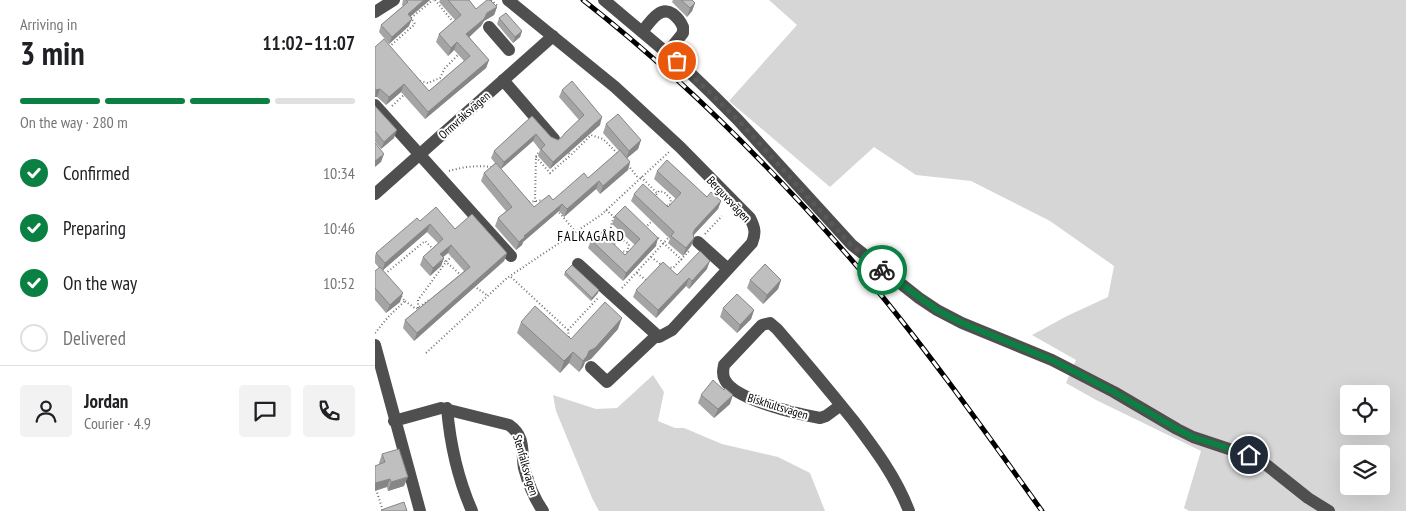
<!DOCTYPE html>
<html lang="en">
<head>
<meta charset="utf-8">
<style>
	body { margin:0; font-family:"PT Sans Narrow",sans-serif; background:#f2f2f2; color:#202124; height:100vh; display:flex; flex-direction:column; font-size:19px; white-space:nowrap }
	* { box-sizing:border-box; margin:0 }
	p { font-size:16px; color:#757577 }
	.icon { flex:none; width:28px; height:28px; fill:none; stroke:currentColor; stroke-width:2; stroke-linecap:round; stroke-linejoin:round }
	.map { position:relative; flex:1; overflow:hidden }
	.side { display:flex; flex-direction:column; background:#fff; width:375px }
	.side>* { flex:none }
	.tools { position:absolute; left:965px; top:385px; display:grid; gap:10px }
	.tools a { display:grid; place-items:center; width:50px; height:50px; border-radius:5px; background:#fff; box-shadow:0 5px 20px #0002; font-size:25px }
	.pin { position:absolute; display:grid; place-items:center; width:42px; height:42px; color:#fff; margin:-21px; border:2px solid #fff; border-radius:50%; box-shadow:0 1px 5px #0007 }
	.courier { position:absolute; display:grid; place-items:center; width:50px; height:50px; margin:-25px; border:4px solid #0b8043; border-radius:50%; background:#fff; color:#222; box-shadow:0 1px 6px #0007 }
	.summary em { font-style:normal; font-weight:700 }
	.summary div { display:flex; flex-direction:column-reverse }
	.summary { display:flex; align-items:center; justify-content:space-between; height:85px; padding:0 20px }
	h1 { font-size:32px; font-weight:700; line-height:38px }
	.bar { display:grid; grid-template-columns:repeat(4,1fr); gap:8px 5px; align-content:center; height:60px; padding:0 20px }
	.bar i { height:6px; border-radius:4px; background:#e0e0e0 }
	.bar .selected { background:#0b8043 }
	.bar p { grid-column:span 4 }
	.line { display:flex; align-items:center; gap:12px; padding:0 20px; border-top:1px solid #e0e0e0 }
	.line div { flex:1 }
	.round { display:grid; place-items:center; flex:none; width:52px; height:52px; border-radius:5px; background:#f2f2f2 }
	ol { padding:0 20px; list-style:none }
	li { display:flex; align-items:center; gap:15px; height:55px }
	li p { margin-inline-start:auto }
	li .icon { padding:5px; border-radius:50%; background:#0b8043; color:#fff; stroke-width:4 }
	li:last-child { color:#757577 }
	li i { width:28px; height:28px; border:2px solid #e0e0e0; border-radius:50% }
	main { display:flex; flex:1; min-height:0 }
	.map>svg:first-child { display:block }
	.green { fill:#d6d6d6; fill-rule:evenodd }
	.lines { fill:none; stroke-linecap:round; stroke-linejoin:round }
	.path { stroke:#717171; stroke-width:2; stroke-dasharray:1 2.5; stroke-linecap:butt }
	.minor { stroke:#4f4f4f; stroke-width:12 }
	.rail-casing { stroke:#000; stroke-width:5 }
	.rail { stroke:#fff; stroke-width:3; stroke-dasharray:9; stroke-linecap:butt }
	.wall { fill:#a4a4a4 }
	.shaded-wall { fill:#868686 }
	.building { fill:#bfbfbf; stroke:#868686 }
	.done { stroke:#595959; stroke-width:5; stroke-dasharray:0 9 }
	.route { stroke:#0b8043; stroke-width:6 }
	.labels { text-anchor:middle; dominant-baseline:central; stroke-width:4; stroke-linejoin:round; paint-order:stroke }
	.street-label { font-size:12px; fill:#000; stroke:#fff }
	.neighbourhood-label { font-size:14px; letter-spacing:1px; fill:#000; stroke:#fff }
</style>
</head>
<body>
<main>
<section class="side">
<div class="summary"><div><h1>3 min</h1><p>Arriving in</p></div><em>11:02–11:07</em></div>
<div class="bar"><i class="selected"></i><i class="selected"></i><i class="selected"></i><i></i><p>On the way · 280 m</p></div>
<ol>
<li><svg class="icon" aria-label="check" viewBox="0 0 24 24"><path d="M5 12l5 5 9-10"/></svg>Confirmed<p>10:34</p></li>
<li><svg class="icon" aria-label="check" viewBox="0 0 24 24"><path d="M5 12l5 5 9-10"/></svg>Preparing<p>10:46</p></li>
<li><svg class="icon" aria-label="check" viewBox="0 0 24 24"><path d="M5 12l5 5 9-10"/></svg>On the way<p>10:52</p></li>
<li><i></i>Delivered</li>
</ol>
<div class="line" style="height:90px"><a class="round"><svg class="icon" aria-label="person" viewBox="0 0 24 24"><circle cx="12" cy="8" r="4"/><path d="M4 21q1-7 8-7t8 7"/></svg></a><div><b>Jordan</b><p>Courier · 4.9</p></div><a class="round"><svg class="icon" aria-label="chat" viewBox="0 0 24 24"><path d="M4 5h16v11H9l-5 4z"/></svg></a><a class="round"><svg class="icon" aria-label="phone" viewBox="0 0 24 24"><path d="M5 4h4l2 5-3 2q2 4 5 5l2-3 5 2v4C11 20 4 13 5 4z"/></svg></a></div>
</section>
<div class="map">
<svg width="1031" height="511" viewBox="0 0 1031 511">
	<rect width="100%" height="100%" fill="#fff"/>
	<path class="green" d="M394,0H1031V511H814L809,508L826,451L721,400L691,383L701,360L657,335L692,316L733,297L739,266L675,221L596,181L541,175L499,147L455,187L354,101L422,25ZM974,394H1006V426H974ZM974,454H1006V486H974Z
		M278,375L289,392L283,421L300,428H309L347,444L403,457L435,473L450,511H224L217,498L181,411L178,395L221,409L242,408Z"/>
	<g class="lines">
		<path class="path" d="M60,0L79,23
			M116,0L124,7
			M14,47L40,24L36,18L58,0
			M45,81L53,83L65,78L70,68L84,54
			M17,106L30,94
			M191,151L196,155L216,135L228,139L243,154
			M161,157L175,173L196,155
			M253,165L264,179
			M74,171C87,167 102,165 116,167
			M266,177L282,193
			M282,198L281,195L284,191L289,192L296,199L295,205L290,206
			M154,202L168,200
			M160,202L161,155L166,151
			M182,210L200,231
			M231,210L239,217C234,228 235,236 241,247
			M270,228L277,221
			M330,234L347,216
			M236,237L242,236L254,244L252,252L246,251
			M283,238L307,260
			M77,256L71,262L86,275
			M276,257L288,266
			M292,267L298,268L315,250
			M262,273L272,281
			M10,274L50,241L58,249
			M136,277L193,330L194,340
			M99,286L113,296
			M247,288L295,236
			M30,301L41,309L54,300
			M43,308V300L71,262L67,257
			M193,330L224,297
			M0,333L14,316L30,301L25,295
			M51,353L132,278L226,215L295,151
			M0,486L8,511"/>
		<path class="minor" d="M133,0L240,87L305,147L375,218C380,228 381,233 377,243L297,330L284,337L203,264
			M229,0L311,69L336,93L363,120L477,245L544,298L562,310L587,323L677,360L739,392L802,429L818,437L884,459L933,498L954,511
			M0,12L19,0
			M114,27L134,50
			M267,32C275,22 285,5 298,14C303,18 306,22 308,27V33L292,53
			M128,80L179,139
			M0,105L136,256
			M0,194L178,36
			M323,242L353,269
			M0,345L45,511
			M216,367L232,382L282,335
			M466,405L451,416L445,418C423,414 360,400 350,380C347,375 348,370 349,365L387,325L395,323L402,329C428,359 453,389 478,420C500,449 521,477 534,511
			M72,408C75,443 83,479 97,511
			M19,421L66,408L134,425C151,437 146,450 149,468C153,483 159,498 168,511"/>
		<g class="rail-casing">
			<path id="rail" d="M208,0C310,80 403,174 487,272C551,348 609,430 667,511"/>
		</g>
		<use href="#rail" class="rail"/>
	</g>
	<path class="wall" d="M28,0H55L35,17L34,26L14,44L4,32L6,25L28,6L27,5Z
		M65,0H94L101,9L122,7L119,15L109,21L106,26L94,37L114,60L111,68L50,119L26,92L11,105L2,97H0V47L54,91L89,61L79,50L73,56L61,42L64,34L80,20L64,2Z
		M298,0H317L320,3L317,11L312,17L297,2Z
		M124,18L147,31L145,37L138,43L122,24Z
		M187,90L225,125L175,169L163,156L165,150L158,141L126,169L159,207L178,200L213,178L244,151L228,133L231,124L266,140L263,149L252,158L255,162L253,170L225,194L221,189L189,217L184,211L148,242L147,245L141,250L120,226L123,218L131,211L106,181L109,173L120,163L116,158L119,151L157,116L176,137L183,140L187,137L204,120L184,97Z
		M0,106L19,138L6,149L0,142Z
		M282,171L332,197L346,201L343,209L318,235L319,238L316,246L308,256L293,243L295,239L256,201L259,194L293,207L301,199L279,179Z
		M240,216L281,246L248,281L213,248L216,240L250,255L260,245L237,224Z
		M45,221L80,229L132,253L129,261L39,341L28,328L30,320L89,271L73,253L68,257L69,258L66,266L55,276L45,265L48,257L63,243L52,232L8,270L25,302L11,313L0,300V271L4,268L0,263V256L1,253Z
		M332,269L314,289L311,286L281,318L258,297L261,290L302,275Z
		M190,272L223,293L216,301L189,275Z
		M375,280H406L403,289L388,304L372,288Z
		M348,308L379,310L376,319L362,333L345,317Z
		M146,322L196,339L243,329L216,359L210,362L208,367L204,372L194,363L185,373L142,333Z
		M349,390L355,404L339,418L323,403L326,395Z
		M7,454L29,486L13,491L4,463Z"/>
	<path class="shaded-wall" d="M49,0H55L30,21L33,14Z
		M320,3L317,11L312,17L315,8Z
		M122,7L119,15L109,21L106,26L89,42L91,34L112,13Z
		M37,19L34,26L14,44L17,37Z
		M147,31L145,37L138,43L140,37Z
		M82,42L79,50L73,56L76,48Z
		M114,60L111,68L50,119L53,112Z
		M29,84L26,92L11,105L14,97Z
		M1,89H5L2,97H0Z
		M227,117L225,125L175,169L178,162Z
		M22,130L19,138L6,149L9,142Z
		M161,134L158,141L126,169L129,162Z
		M266,140L263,149L251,159L254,151Z
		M9,154L6,162L0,167V161Z
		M255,162L253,170L225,194L228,186Z
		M224,181L221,189L189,217L192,209Z
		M346,201L343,209L317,237L320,229Z
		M187,204L184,211L148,242L147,245L141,250L144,242L149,236Z
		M55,224L52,232L7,271L10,263Z
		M283,238L281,246L248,281L251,273Z
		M319,238L316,246L308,256L311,248Z
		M76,245L73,253L62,262L65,254Z
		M132,253L129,261L39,341L42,333Z
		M69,258L66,266L55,276L58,268Z
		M335,261L332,269L314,289L317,281Z
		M314,278L311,286L281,318L283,310Z
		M406,280L403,289L388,304L392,295Z
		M224,290L223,293L216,301L217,298Z
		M28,293L25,302L11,313L15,305Z
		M379,310L376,319L362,333L365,325Z
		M247,318L243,329L216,359L210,362L208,367L204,372L208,361L214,351Z
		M198,352L194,363L185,373L189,361Z
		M358,395L355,404L339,418L343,409Z
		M33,477L29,486L13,491L16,482Z
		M15,479L12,487L0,491V483Z"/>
	<path class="building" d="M31,0H49L33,14L37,19L17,37L6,25L33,2Z
		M73,0H94L101,9L112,0H115L122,7L112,13L109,19L91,34L114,60L53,112L29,84L14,97L5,89L0,90V47L9,39L54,91L95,56L82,42L76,48L64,34L86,15Z
		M306,0H317L320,3L315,8Z
		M131,13L147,31L140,37L124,18Z
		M197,81L227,117L178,162L166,149L170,145L161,134L129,162L119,151L157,116L176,137L183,140L187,137L190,133L209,115L187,90Z
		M0,106L22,130L9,142L0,131Z
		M243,114L266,140L254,151L231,124Z
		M0,143L9,154L0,161Z
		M245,150L255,162L228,186L224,181L192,209L187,204L149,236L150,237L144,242L123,218L137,207L109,173L121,163L159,207L174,195L178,200L209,173L213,178Z
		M292,160L332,197L336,192L346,201L320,229L318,233L319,238L311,248L296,236L299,232L259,194L268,184L293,207L306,193L282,171Z
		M250,206L283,238L251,273L216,240L225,231L250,255L265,239L240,216Z
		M61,207L80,229L97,214L132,253L42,333L30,320L95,267L76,245L65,254L69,258L58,268L48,257L68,239L55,224L10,263L1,253L42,218L45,221Z
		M325,251L335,261L317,281L314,278L283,310L261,290L288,262L302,275Z
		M390,264L406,280L392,295L375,280Z
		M197,265L224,290L217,298L190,272Z
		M5,267L28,293L15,305L0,288V271Z
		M362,294L379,310L365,325L348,308Z
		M230,302L247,318L220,348L214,351L212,356L208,361L198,352L189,361L146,322L160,306L196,339Z
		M338,380L349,390L350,388L358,395L343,409L326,395Z
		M24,449L33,477L16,482L15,479L0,483V466L10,462L7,454Z
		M29,502L32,511H7L6,510Z"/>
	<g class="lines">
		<path class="done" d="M302,61L363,120L476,245L507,270"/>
		<path class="route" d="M507,270L562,310L587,323L677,360L739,392L802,429L818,437L874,455"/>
	</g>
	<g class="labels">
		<g class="street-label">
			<text transform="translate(89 115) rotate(-42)">Ormvråksvägen</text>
			<text transform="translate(354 199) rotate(47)">Berguvsvägen</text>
			<text transform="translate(403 406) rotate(17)">Biskhultsvägen</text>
			<text transform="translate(151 465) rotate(74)">Stenfalksvägen</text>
		</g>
		<g class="neighbourhood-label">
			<text x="216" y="236">FALKAGÅRD</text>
		</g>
	</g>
</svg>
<div class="tools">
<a><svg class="icon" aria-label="locate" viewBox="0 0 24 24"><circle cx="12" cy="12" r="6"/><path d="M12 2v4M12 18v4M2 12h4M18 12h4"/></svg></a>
<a><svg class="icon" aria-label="layers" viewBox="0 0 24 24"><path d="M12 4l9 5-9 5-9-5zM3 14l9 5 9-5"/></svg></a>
</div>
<div class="pin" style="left:302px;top:61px;background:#ea580c"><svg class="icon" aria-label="bag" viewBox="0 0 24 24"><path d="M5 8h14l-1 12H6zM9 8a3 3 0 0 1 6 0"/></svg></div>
<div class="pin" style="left:874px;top:455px;background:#1f2937"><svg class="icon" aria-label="home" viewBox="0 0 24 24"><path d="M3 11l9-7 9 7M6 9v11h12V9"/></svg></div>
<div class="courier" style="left:507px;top:270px"><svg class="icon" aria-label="bike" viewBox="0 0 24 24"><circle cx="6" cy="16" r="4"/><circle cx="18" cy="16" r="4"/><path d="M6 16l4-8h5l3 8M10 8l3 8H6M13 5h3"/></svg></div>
</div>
</main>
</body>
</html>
